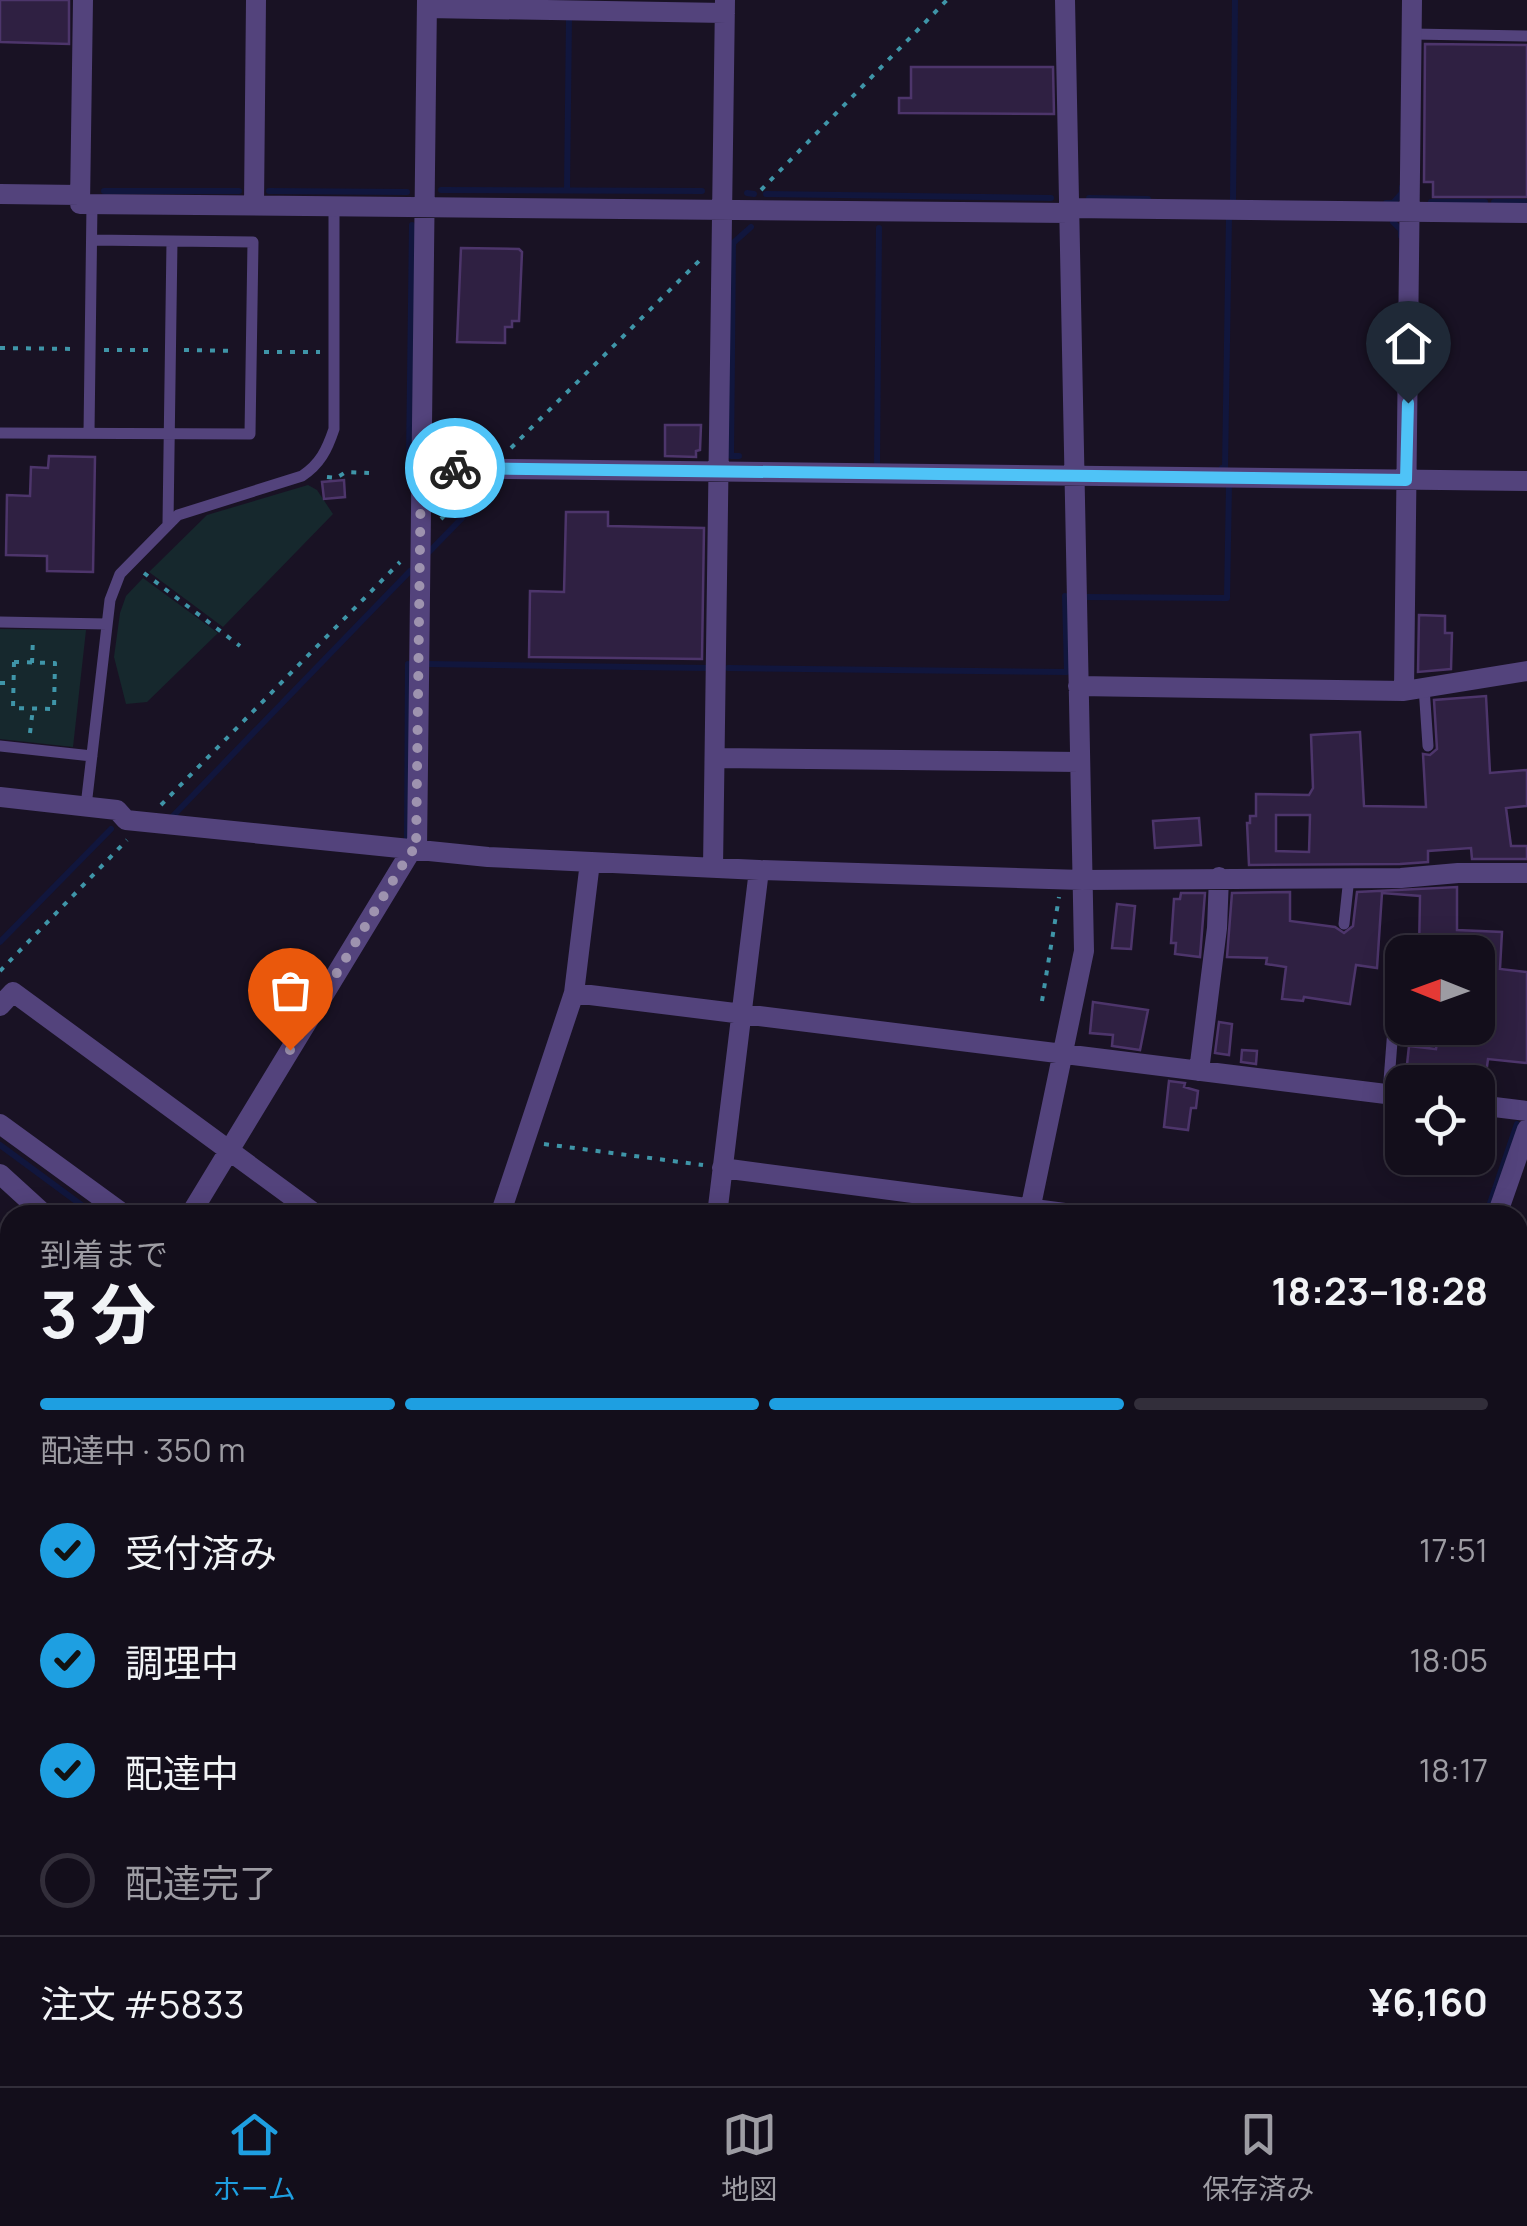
<!DOCTYPE html>
<html lang="ja">
<head>
<meta charset="utf-8">
<style>
	body { margin:0; font-family:Manrope,"Noto Sans JP",sans-serif; background:#201c28; color:#f1f3f6; height:100vh; display:flex; flex-direction:column; font-size:38px; white-space:nowrap }
	* { box-sizing:border-box; margin:0 }
	p { font-size:32px; color:#9d9ca3 }
	.icon { flex:none; width:55px; height:55px; fill:none; stroke:currentColor; stroke-width:2; stroke-linecap:round; stroke-linejoin:round }
	.map { position:relative; flex:1; overflow:hidden }
	.panel { position:absolute; left:0px; top:1205px; width:1528px; height:882px; display:flex; flex-direction:column; background:#130e1b; border-radius:30px 30px 0 0; box-shadow:0 5px 25px #0003,0 0 0 2px #322e3a }
	.panel>* { flex:none }
	.needle { width:65px; rotate:271deg }
	.buttons { position:absolute; left:1385px; top:935px; display:grid; gap:20px }
	.buttons a { display:grid; place-items:center; width:110px; height:110px; border-radius:20px; background:#130e1b; box-shadow:0 5px 25px #0003,0 0 0 2px #322e3a; font-size:50px }
	.pin { position:absolute; display:grid; place-items:center; width:85px; height:85px; color:#fff; margin:-102px -42px; border-radius:50% 50% 50% 0; rotate:-45deg; box-shadow:0 0 10px #0007 }
	.pin .icon { rotate:45deg }
	.courier { position:absolute; display:grid; place-items:center; width:100px; height:100px; margin:-50px; border:8px solid #4fc3f7; border-radius:50%; background:#fff; color:#222; box-shadow:0 2px 12px #0007 }
	.head em { font-style:normal; font-weight:700 }
	.head div { display:flex; flex-direction:column-reverse }
	.head { display:flex; align-items:center; justify-content:space-between; height:170px; padding:0 40px }
	h1 { font-size:65px; font-weight:700; line-height:75px }
	.bar { display:grid; grid-template-columns:repeat(4,1fr); gap:15px 10px; align-content:center; height:120px; padding:0 40px }
	.bar i { height:12px; border-radius:8px; background:#322e3a }
	.bar .active { background:#1e9fe1 }
	.bar p { grid-column:span 4 }
	.line { display:flex; align-items:center; gap:25px; padding:0 40px; border-top:2px solid #322e3a }
	.line div { flex:1 }
	ol { padding:0 40px; list-style:none }
	li { display:flex; align-items:center; gap:30px; height:110px }
	li p { margin-inline-start:auto }
	li .icon { padding:10px; border-radius:50%; background:#1e9fe1; color:#111; stroke-width:4 }
	li:last-child { color:#9d9ca3 }
	li i { width:55px; height:55px; border:5px solid #322e3a; border-radius:50% }
	.menu { display:flex; justify-content:space-around; align-items:center; height:140px; border-top:2px solid #322e3a; background:#130e1b; font-size:28px; color:#9d9ca3 }
	.menu a { display:grid; justify-items:center; gap:5px }
	.menu .active { color:#1e9fe1 }
	.map>svg:first-child { display:block }
	.green { fill:#16282d }
	.lines { fill:none; stroke-linecap:round; stroke-linejoin:round }
	.stream { stroke:#11163d; stroke-width:6 }
	.building { fill:#2f2042; stroke:#4d356b; stroke-width:2.5; fill-rule:evenodd }
	.path { stroke:#3f95a8; stroke-width:4; stroke-dasharray:5 8; stroke-linecap:butt }
	.lane { stroke:#53437c; stroke-width:11 }
	.street { stroke:#53437c; stroke-width:20 }
	.done { stroke:#9e93af; stroke-width:10; stroke-dasharray:0 18 }
	.route { stroke:#4fc3f7; stroke-width:12 }
</style>
</head>
<body>
<div class="map">
<svg width="1527" height="2086" viewBox="0 0 1527 2086">
	<rect width="100%" height="100%" fill="#191224"/>
	<path class="green" d="M308,485L317,490L333,514L223,627L149,572L207,515Z
		M143,578L218,633L147,702L126,704L114,657L120,613L126,596Z
		M0,629L86,630L73,747L0,739Z"/>
	<g class="lines">
		<path class="stream" d="M441,190L702,191
			M567,190L569,18
			M104,191H239
			M269,191L407,192
			M747,193L754,194
			M766,194L1051,198
			M1089,198L1148,199
			M1233,200L1235,0
			M1431,202H1485
			M1494,202H1527
			M1386,203H1393L1402,193V187
			M1393,222L1401,230V236
			M739,456H731L733,243L751,227
			M409,460L412,225
			M877,465L879,228
			M1222,468H1225L1229,217
			M428,553L503,476
			M1085,597L1227,598L1229,485
			M427,664L709,668
			M728,668L1067,672L1065,596
			M172,817L410,571
			M402,843L407,841L408,664
			M0,942L111,829
			M0,1145L95,1215
			M938,1215L940,1207
			M1486,1215L1517,1124
			M1518,1578H1527
			M0,1835L10,1824
			M1518,1851L1527,1852
			M0,2011L10,2024
			M53,2078L59,2086
			M1324,2086L1343,2078"/>
	</g>
	<path class="building" d="M0,0H69V44L0,42Z
		M1425,44L1527,45V197H1433V182H1424Z
		M911,67H1053L1054,114L899,113V98H911Z
		M461,248L519,249L522,252L519,321H512V327H505V343L457,342Z
		M665,425H701L700,450L696,451V457L665,456Z
		M49,456L95,457L93,572L47,571V556L6,555L7,495L30,496L31,467L48,468Z
		M344,480L345,497L324,499L322,482Z
		M566,512H608V526L704,528L702,659L529,657L530,591L564,592Z
		M1419,615L1445,616V633H1452L1451,669L1418,672Z
		M1486,696L1490,773L1527,770V806L1506,808L1511,846H1527V859H1472L1471,848L1428,851V862L1400,864L1249,865L1247,823H1250V816H1256V794L1309,795L1313,788L1311,735L1360,732L1364,806L1426,807L1423,754L1430,755L1437,749L1434,700ZM1276,815H1310L1309,852L1276,851Z
		M1199,818L1201,845L1155,848L1153,821Z
		M1457,887V930L1502,932L1500,969L1527,972V1063L1488,1059L1486,1074L1455,1073L1453,1082H1414L1415,1077L1406,1074L1409,1046L1436,1049L1439,1028H1478L1479,1004L1483,1005L1487,973H1478V952H1419L1420,896L1382,893L1377,968L1356,965L1350,1004L1304,997L1303,1001L1282,999L1286,967L1266,964L1267,958L1227,957L1232,893L1290,892V921L1335,927L1344,933L1353,926L1357,892Z
		M1181,893H1205L1200,957L1175,954L1176,943H1171L1174,899H1180Z
		M1117,904L1135,906L1131,949L1112,948Z
		M1093,1002L1148,1010L1140,1050L1112,1046L1113,1035L1090,1033Z
		M1219,1022L1232,1024L1229,1055L1215,1053Z
		M1242,1050L1257,1051L1256,1064L1241,1062Z
		M1169,1081L1185,1083L1184,1087L1198,1091L1196,1108H1191L1188,1130L1164,1127Z"/>
	<g class="lines">
		<path class="path" d="M761,190L947,0
			M0,348L75,349
			M104,350H155
			M184,350L235,351
			M264,352H320
			M511,448L703,257
			M327,477L336,478L346,472L369,473
			M441,519L473,487
			M144,573L240,646
			M14,662L55,663L54,709L13,708Z
			M32,663L33,638
			M0,683H13
			M30,733L33,708
			M161,805L400,562
			M0,971L127,840
			M1042,1001L1059,897
			M544,1144L703,1165
			M1518,1372L1527,1373
			M0,2047L10,2059
			M25,2078L32,2086
			M1389,2086L1393,2078"/>
		<path class="lane" d="M1412,34L1527,36
			M0,433L250,434L253,242L92,240
			M89,433L92,204
			M168,523L172,241
			M0,622L107,624
			M1424,687L1428,746
			M0,746L92,756
			M86,806L110,600L120,574L178,515L302,476C320,464 327,450 334,429V205
			M1344,924L1349,877
			M1388,1094L1398,963"/>
		<path class="street" d="M83,0L80,204L1069,213
			M427,8L725,13
			M0,194L80,195
			M254,205L256,0
			M1069,208L1527,213
			M421,468L1527,481
			M1078,686L1404,691L1527,671
			M1404,691L1412,0
			M715,758L1079,762
			M0,797L117,810L126,820L488,857L759,870L1082,880L1401,878L1458,873H1527
			M417,851L427,0
			M713,868L725,0
			M574,993L1402,1096
			M0,1006L13,992L317,1215
			M1199,1071L1217,928L1219,877
			M1478,1105L1527,1111
			M0,1124L125,1215
			M722,1168L1080,1215
			M0,1174L45,1215
			M190,1215L411,851
			M500,1215L574,993L590,862
			M717,1215L759,870
			M1029,1215L1084,951L1065,0
			M1497,1215L1527,1129
			M0,1410L10,1419
			M0,1434L10,1444
			M0,1478L10,1465
			M0,1672L10,1681
			M0,1819L10,1808
			M1518,1864H1527
			M1518,1923L1527,1926
			M0,1995L10,2007
			M66,2078L73,2086
			M446,2078L455,2086
			M769,2078L779,2086
			M1111,2078L1121,2086
			M1261,2078L1270,2086
			M1438,2078L1463,2086
			M575,2086L583,2078
			M839,2086L841,2078
			M1051,2086L1058,2078
			M1289,2086L1290,2078"/>
	</g>
	<g class="lines">
		<path class="done" d="M290,1050L411,851L416,852L421,468H455"/>
		<path class="route" d="M455,468L1406,480L1408,403"/>
	</g>
</svg>
<div class="buttons">
<a><svg class="needle" viewBox="-14 -14 28 28"><path d="M0-13l5 13h-10z" fill="#e53935"/><path d="M0 13l5-13h-10z" fill="#9d9ca3"/></svg></a>
<a><svg class="icon" aria-label="locate" viewBox="0 0 24 24"><circle cx="12" cy="12" r="6"/><path d="M12 2v4M12 18v4M2 12h4M18 12h4"/></svg></a>
</div>
<div class="pin" style="left:290px;top:1050px;background:#ea580c"><svg class="icon" aria-label="bag" viewBox="0 0 24 24"><path d="M5 8h14l-1 12H6zM9 8a3 3 0 0 1 6 0"/></svg></div>
<div class="pin" style="left:1408px;top:403px;background:#1f2937"><svg class="icon" aria-label="home" viewBox="0 0 24 24"><path d="M3 11l9-7 9 7M6 9v11h12V9"/></svg></div>
<div class="courier" style="left:455px;top:468px"><svg class="icon" aria-label="bike" viewBox="0 0 24 24"><circle cx="6" cy="16" r="4"/><circle cx="18" cy="16" r="4"/><path d="M6 16l4-8h5l3 8M10 8l3 8H6M13 5h3"/></svg></div>
<section class="panel">
<div class="head"><div><h1>3 分</h1><p>到着まで</p></div><em>18:23–18:28</em></div>
<div class="bar"><i class="active"></i><i class="active"></i><i class="active"></i><i></i><p>配達中 · 350 m</p></div>
<ol>
<li><svg class="icon" aria-label="check" viewBox="0 0 24 24"><path d="M5 12l5 5 9-10"/></svg>受付済み<p>17:51</p></li>
<li><svg class="icon" aria-label="check" viewBox="0 0 24 24"><path d="M5 12l5 5 9-10"/></svg>調理中<p>18:05</p></li>
<li><svg class="icon" aria-label="check" viewBox="0 0 24 24"><path d="M5 12l5 5 9-10"/></svg>配達中<p>18:17</p></li>
<li><i></i>配達完了</li>
</ol>
<div class="line" style="height:130px"><div>注文 #5833</div><b>¥6,160</b></div>
</section>
</div>
<nav class="menu">
<a class="active"><svg class="icon" aria-label="home" viewBox="0 0 24 24"><path d="M3 11l9-7 9 7M6 9v11h12V9"/></svg>ホーム</a>
<a><svg class="icon" aria-label="map" viewBox="0 0 24 24"><path d="M3 6l6-2 6 2 6-2v14l-6 2-6-2-6 2zM9 4v14M15 6v14"/></svg>地図</a>
<a><svg class="icon" aria-label="saved" viewBox="0 0 24 24"><path d="M7 4h10v16l-5-4-5 4z"/></svg>保存済み</a>
</nav>
</body>
</html>
